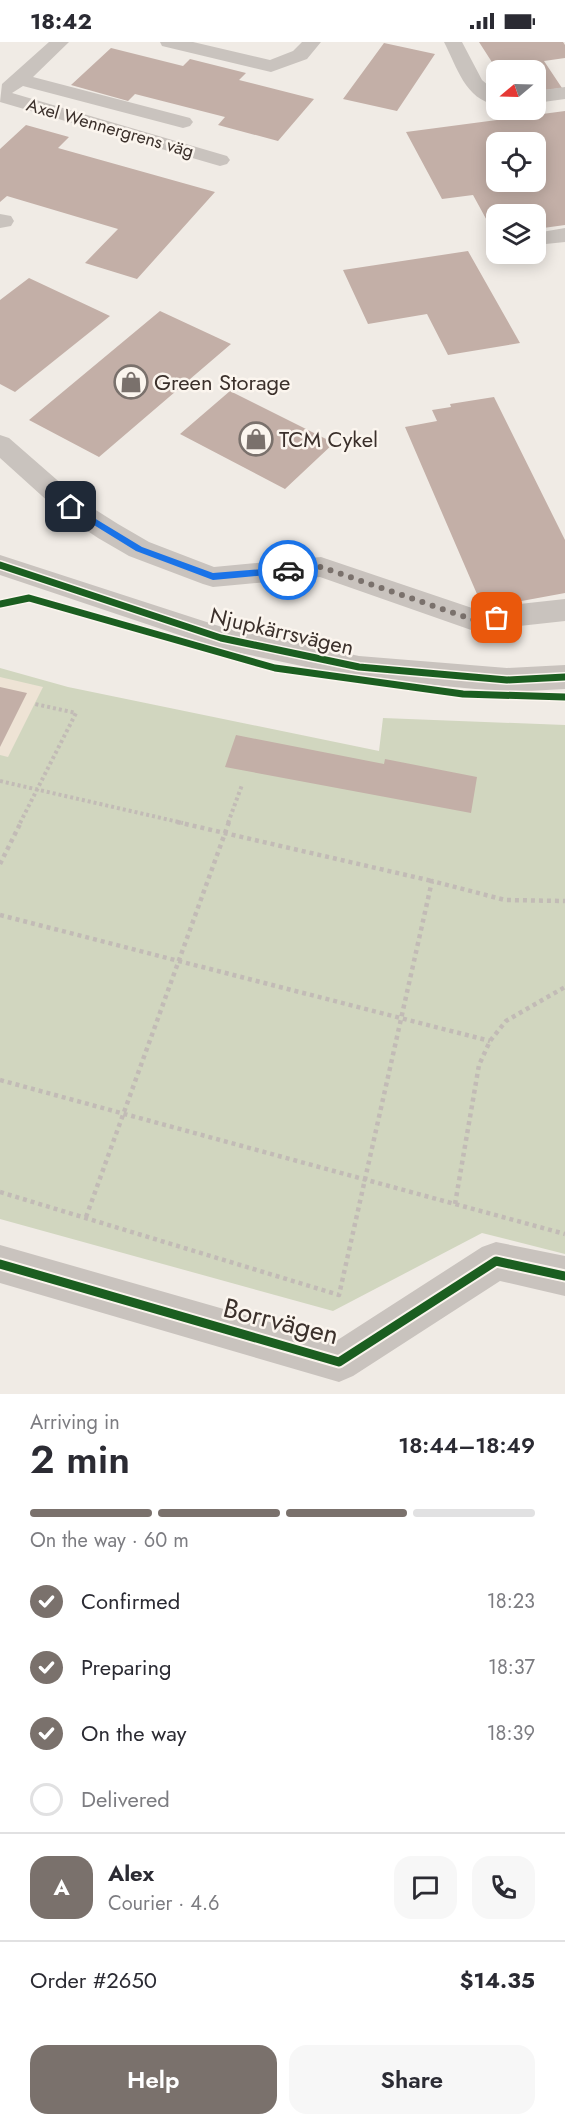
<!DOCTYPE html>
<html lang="en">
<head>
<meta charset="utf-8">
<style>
	body { margin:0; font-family:Jost,sans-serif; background:#f7f7f7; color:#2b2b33; height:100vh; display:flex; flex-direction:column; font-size:22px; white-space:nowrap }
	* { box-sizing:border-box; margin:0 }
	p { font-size:20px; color:#7c7c81 }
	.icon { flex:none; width:33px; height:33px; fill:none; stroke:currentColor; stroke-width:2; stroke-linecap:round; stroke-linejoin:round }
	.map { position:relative; height:1352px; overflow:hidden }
	.panel { display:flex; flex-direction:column; background:#fff; flex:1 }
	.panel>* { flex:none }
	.needle { width:39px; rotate:251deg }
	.buttons { position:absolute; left:486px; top:18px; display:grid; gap:12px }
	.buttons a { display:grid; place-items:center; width:60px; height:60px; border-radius:12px; background:#fff; box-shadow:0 3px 15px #0003; font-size:30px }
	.pin { position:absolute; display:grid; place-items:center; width:51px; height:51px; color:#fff; margin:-26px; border-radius:12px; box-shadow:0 3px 9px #0006 }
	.courier { position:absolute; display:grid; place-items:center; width:60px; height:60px; margin:-30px; border:4px solid #1a73e8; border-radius:50%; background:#fff; color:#222; box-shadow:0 2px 8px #0007 }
	.overview em { font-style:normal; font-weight:600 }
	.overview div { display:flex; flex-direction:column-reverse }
	.overview { display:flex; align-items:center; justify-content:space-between; height:102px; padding:0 30px }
	h1 { font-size:39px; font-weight:600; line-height:45px }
	.bar { display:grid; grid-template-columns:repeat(4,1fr); gap:9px 6px; align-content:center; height:72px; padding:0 30px }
	.bar i { height:8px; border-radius:4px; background:#e1e1e2 }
	.bar .on { background:#7a716c }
	.bar p { grid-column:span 4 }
	.line { display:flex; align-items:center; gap:15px; padding:0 30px; border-top:2px solid #e1e1e2 }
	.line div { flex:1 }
	.round { display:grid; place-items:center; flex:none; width:63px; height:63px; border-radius:18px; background:#f7f7f7 }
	ol { padding:0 30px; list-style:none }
	li { display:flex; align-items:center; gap:18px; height:66px }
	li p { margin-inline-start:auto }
	li .icon { padding:6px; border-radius:50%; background:#7a716c; color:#fff; stroke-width:4 }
	li:last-child { color:#7c7c81 }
	li i { width:33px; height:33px; border:3px solid #e1e1e2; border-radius:50% }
	.cta { display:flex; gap:12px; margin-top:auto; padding:12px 30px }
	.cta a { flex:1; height:69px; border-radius:18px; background:#7a716c; color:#fff; font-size:24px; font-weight:600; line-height:69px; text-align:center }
	.cta a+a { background:#f7f7f7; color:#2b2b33 }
	.status { display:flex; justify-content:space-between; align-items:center; height:42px; padding:0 30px; background:#fff; direction:ltr }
	.status svg { height:16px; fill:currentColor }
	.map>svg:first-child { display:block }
	.green { fill:#d1d6bf }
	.plaza { fill:#eee3d5 }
	.building { fill:#c3afa7; fill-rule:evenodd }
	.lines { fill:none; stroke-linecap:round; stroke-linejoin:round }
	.path-far1 { stroke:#c2bbb6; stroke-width:4; stroke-dasharray:3 3; stroke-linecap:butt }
	.path { stroke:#c2bbb6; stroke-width:4.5; stroke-dasharray:4 4; stroke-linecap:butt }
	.minor { fill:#c9c3be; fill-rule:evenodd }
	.cycleway-far1-casing { stroke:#fbf5ee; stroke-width:10 }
	.cycleway-casing { stroke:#fbf5ee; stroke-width:13 }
	.cycleway-far1 { stroke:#1b5e20; stroke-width:7 }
	.cycleway { stroke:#1b5e20; stroke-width:9 }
	.route { fill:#1a73e8 }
	.done { stroke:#7a716c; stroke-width:6; stroke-dasharray:0 10.8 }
	.labels { text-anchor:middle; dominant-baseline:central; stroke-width:5; stroke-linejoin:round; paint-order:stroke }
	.far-street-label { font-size:18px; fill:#3b302b; stroke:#fbf5ee }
	.poi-label { font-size:22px; fill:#3b302b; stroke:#fbf5ee; text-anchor:start }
	.street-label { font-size:22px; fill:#3b302b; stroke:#fbf5ee }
	.near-street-label { font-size:27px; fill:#3b302b; stroke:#fbf5ee }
</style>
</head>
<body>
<div class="status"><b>18:42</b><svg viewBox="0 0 49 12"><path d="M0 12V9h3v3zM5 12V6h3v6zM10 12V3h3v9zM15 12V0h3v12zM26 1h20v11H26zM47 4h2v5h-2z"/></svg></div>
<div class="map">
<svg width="565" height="1352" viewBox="0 0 565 1352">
	<rect width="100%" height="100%" fill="#f0ebe5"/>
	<path class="green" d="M0,626L68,645L379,709L383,676L565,683V1212L482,1191L333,1269L0,1177Z"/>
	<path class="plaza" d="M0,635L43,645L8,715L0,713Z"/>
	<path class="building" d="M479,0H563L565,3V16L544,19L562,46L536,49V28H497Z
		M384,1L435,12L397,69L343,57Z
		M111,6L183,24L190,17L246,31L239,38L314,57L278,99L218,83L225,75L135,52L128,59L71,43Z
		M565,69V183L536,187V172H496V195L473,153L442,157L406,90ZM496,100H536V140H496Z
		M26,83L69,95L58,106L215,150L137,237L85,221L118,187L7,154L0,160V107Z
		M468,209L520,301L448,313L427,272L368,282L343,228Z
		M29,236L110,274L15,350L0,342V258Z
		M160,269L231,302L99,415L29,378Z
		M230,349L334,401L285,447L180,392Z
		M494,355L565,498V551L483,566L405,385L437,379L432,368L451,365L450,362Z
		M0,645L27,651L0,705Z
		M236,693L384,722L385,717L477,735L471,771L225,725Z"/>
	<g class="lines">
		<path class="path-far1" d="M0,739L183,781
			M20,781L76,671L35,662
			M228,781L242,743"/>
		<path class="path" d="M177,780L432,839
			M0,822L21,780
			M0,873L490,999
			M0,1038L565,1192
			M0,1150L339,1253L432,839L505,858L565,859
			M455,1162L479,1023L490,999L506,979L565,945
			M86,1175L229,780"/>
		<path class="minor" d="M49,0H69L33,35L190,76L193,80L190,84L183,86L23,44L12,51L227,114L230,118L227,122L220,124L213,122L0,60L2,42Z
			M160,0H193L270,18L293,9L302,0H321L307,17L271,30L162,4Z
			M444,0H462L482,38L496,50V63C465,57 457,25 444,0Z
			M565,45V57L536,61V49Z
			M0,172L11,174L14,179L11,184L0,186Z
			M565,186V200L536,203V191Z
			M0,393L9,396L80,458L118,482L149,500L214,525L321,515L475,567L565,557V579L474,589L320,535L213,545L203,542L129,514L98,496L62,472L0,416Z
			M0,513L222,585L359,614L507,626L565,623V647L507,650L359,636L221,607L0,533Z
			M496,1200L565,1214V1254L500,1239L353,1334L339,1340L0,1241V1203L336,1299L482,1205Z"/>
		<g class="cycleway-far1-casing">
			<path id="cycleway-far1" d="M0,523L221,596L359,625L507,638L565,635
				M0,562L29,556L275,626L463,652L565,655"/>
		</g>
		<g class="cycleway-casing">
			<path id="cycleway" d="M0,1222L339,1320L496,1219L565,1234"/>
		</g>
		<use href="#cycleway-far1" class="cycleway-far1"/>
		<use href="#cycleway" class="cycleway"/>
	</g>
	<path class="route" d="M71,462L142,505L213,531L288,525L292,528L288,531L213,538L136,509L68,467L67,465Z"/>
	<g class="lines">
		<path class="done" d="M288,528L321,525L474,578L497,576"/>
	</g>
	<defs>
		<g id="shop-ring" transform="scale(1.725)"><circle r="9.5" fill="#fbf5ee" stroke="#7a716c" stroke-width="1.5"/><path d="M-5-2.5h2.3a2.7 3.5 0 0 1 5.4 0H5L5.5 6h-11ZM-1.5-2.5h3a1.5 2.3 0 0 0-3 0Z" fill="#7a716c"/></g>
	</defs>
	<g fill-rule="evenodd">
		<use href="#shop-ring" x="131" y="340"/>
		<use href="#shop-ring" x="256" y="397"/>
	</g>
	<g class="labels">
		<g class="far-street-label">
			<text transform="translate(110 86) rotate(16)">Axel Wennergrens väg</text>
		</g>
		<g class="poi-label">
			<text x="154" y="340">Green Storage</text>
			<text x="279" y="397">TCM Cykel</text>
		</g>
		<g class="street-label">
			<text transform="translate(282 589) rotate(13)">Njupkärrsvägen</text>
		</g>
		<g class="near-street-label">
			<text transform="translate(281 1279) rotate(14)">Borrvägen</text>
		</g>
	</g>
</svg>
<div class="buttons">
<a><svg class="needle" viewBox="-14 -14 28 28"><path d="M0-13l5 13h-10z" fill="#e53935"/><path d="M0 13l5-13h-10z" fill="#7c7c81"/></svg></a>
<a><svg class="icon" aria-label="locate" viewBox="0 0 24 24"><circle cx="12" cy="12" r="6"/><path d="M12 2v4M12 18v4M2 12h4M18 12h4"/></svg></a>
<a><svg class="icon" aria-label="layers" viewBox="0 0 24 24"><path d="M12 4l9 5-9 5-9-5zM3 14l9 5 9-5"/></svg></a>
</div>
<div class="pin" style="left:497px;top:576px;background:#ea580c"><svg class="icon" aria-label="bag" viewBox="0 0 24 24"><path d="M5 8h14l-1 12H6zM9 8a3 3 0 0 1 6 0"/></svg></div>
<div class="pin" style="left:71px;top:465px;background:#1f2937"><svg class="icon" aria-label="home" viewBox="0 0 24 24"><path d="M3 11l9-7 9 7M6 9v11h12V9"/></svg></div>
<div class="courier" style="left:288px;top:528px"><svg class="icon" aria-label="car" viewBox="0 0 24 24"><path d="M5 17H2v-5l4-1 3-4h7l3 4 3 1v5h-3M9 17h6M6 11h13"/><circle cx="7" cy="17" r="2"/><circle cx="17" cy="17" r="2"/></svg></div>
</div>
<section class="panel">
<div class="overview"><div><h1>2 min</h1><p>Arriving in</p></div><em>18:44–18:49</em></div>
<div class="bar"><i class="on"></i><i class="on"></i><i class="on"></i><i></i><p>On the way · 60 m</p></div>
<ol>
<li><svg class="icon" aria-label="check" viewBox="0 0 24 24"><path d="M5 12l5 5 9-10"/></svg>Confirmed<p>18:23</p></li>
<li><svg class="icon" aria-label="check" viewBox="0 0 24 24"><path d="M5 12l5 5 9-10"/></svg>Preparing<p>18:37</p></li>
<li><svg class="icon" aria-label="check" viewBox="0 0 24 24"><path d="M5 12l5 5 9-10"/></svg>On the way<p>18:39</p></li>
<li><i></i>Delivered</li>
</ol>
<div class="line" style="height:108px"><b class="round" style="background:#7a716c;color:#fff">A</b><div><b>Alex</b><p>Courier · 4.6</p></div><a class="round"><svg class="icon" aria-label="chat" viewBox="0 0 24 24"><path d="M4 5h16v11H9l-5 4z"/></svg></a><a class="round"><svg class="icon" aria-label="phone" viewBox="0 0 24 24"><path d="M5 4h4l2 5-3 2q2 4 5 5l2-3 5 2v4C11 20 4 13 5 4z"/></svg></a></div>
<div class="line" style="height:78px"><div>Order #2650</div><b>$14.35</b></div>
<div class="cta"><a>Help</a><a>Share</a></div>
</section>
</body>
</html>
